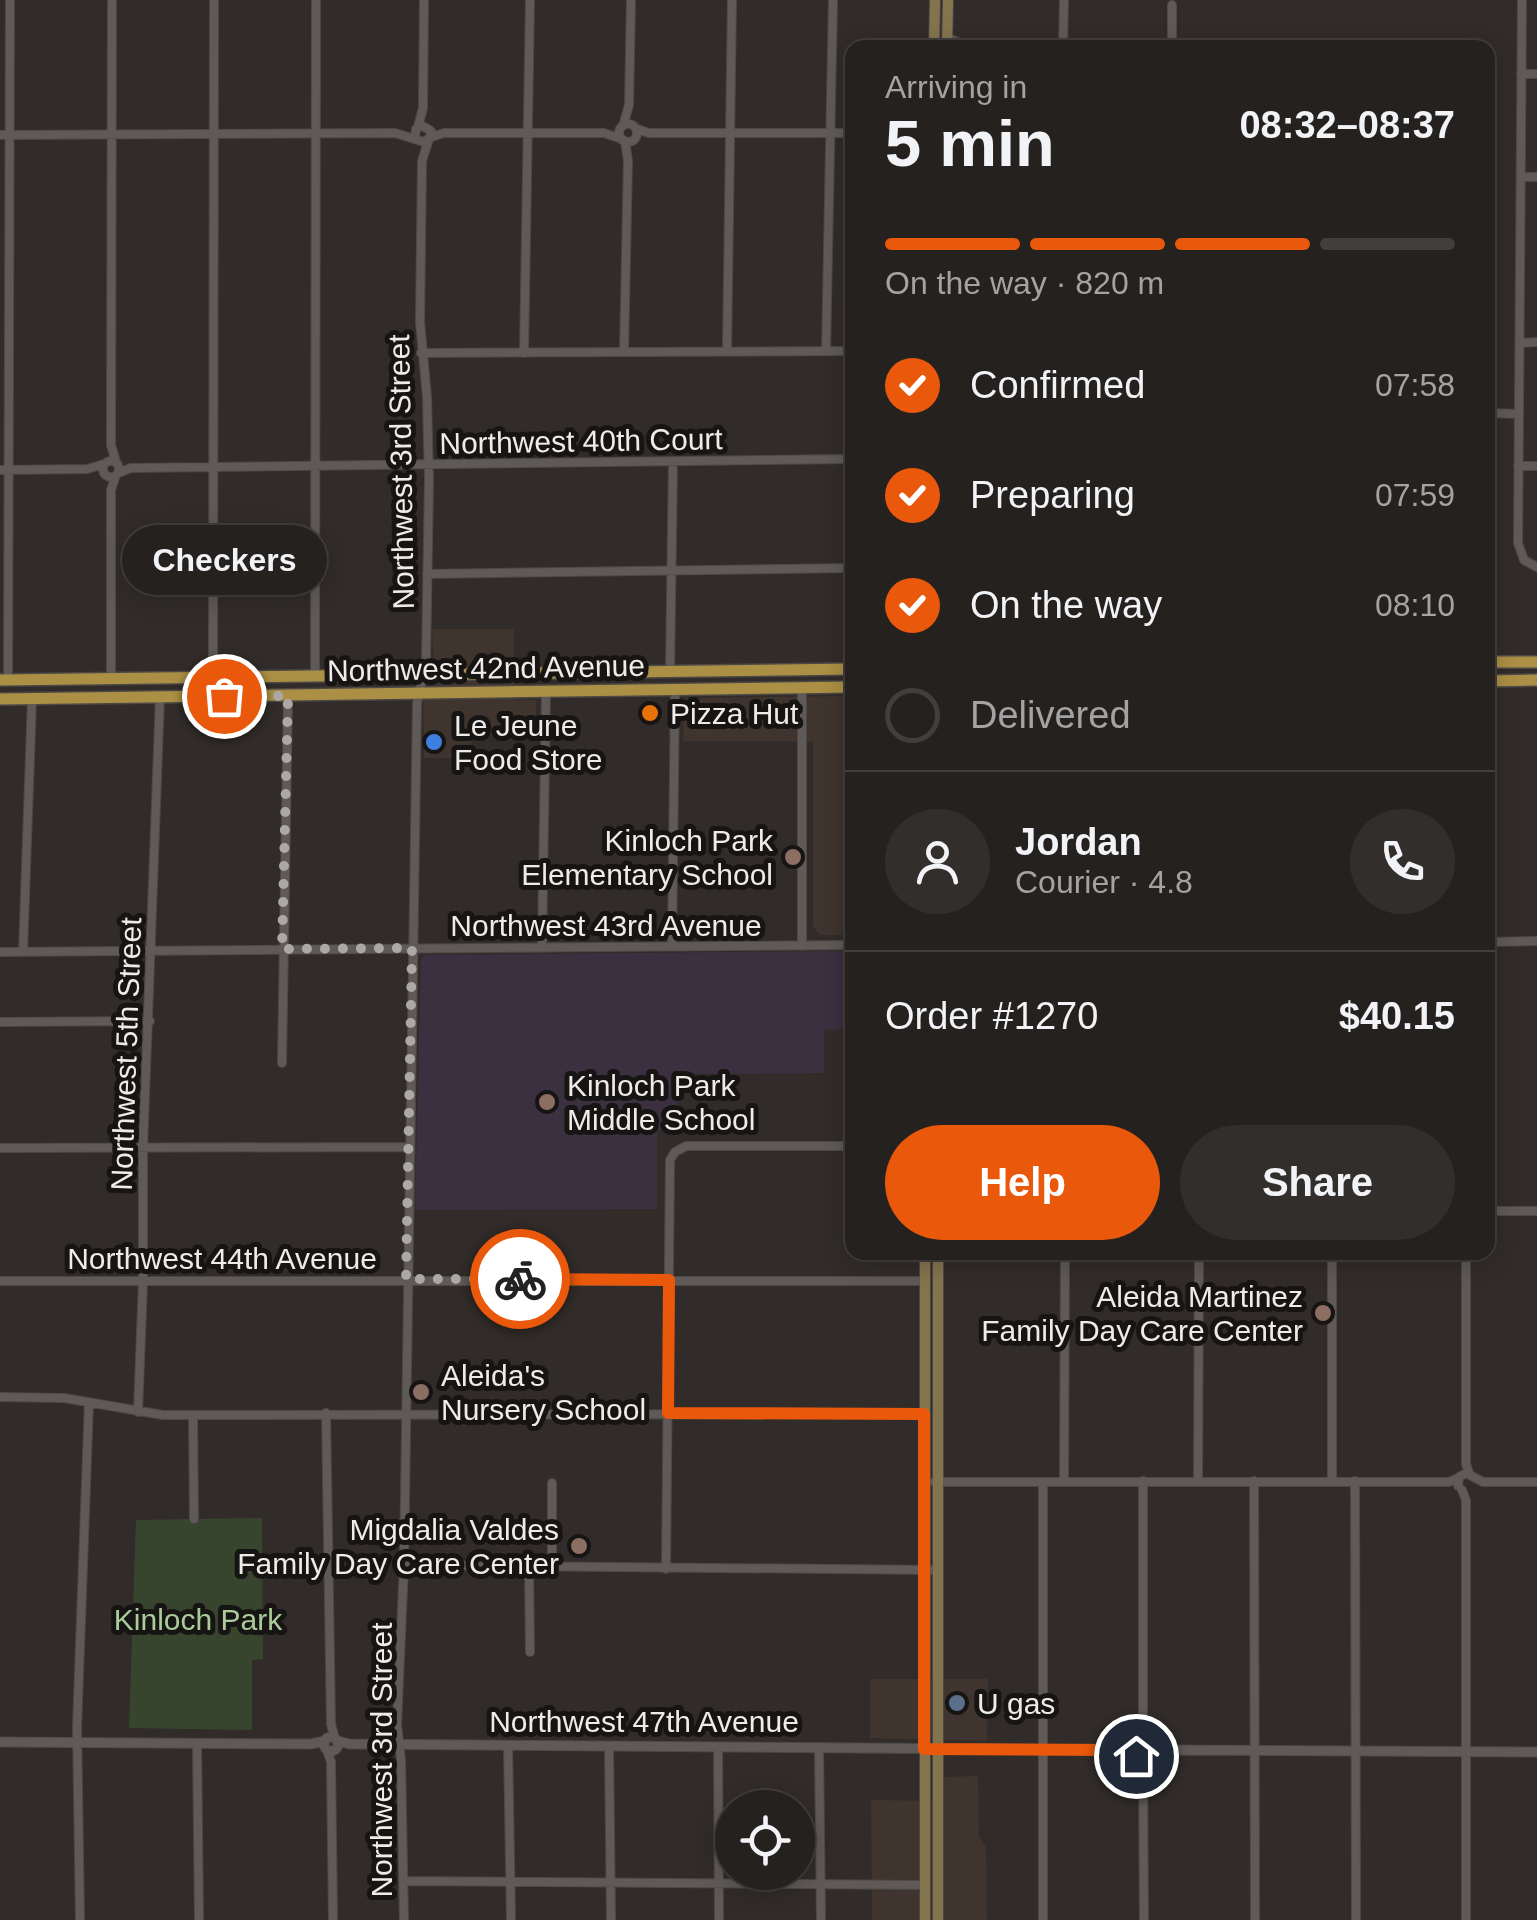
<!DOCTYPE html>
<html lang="en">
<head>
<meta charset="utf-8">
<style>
	body { margin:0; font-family:Helvetica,sans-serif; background:#312e2c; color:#f1f3f6; height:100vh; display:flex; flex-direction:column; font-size:38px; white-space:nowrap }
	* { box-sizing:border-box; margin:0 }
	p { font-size:32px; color:#a3a3a4 }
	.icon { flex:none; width:55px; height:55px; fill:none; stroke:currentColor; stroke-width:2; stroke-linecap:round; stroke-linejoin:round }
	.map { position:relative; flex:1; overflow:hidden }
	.drawer { position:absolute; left:845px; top:40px; width:650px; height:1220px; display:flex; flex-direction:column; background:#25211f; border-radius:20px; box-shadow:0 5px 25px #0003,0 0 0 2px #423e3d }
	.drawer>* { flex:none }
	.fabs { position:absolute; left:715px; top:1790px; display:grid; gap:20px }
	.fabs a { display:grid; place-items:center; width:100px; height:100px; border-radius:50%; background:#25211f; box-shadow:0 5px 25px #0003,0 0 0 2px #423e3d; font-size:50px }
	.pin { position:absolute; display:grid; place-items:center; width:85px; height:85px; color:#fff; margin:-42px; border:5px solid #fff; border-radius:50%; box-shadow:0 2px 10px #0007 }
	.courier { position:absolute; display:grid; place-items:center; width:100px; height:100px; margin:-50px; border:8px solid #ea580c; border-radius:50%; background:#fff; color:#222; box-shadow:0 2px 12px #0007 }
	.bubble { position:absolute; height:70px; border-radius:35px; background:#25211f; box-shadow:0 5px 25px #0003,0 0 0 2px #423e3d; font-size:32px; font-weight:700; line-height:70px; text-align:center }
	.head em { font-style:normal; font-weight:700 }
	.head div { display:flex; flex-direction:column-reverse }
	.head { display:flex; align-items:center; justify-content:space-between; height:170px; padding:0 40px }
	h1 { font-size:65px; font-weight:700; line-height:75px }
	.bar { display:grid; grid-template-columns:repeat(4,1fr); gap:15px 10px; align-content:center; height:120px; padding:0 40px }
	.bar i { height:12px; border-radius:8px; background:#423e3d }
	.bar .selected { background:#ea580c }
	.bar p { grid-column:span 4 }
	.line { display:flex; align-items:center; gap:25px; padding:0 40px; border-top:2px solid #423e3d }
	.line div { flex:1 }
	.round { display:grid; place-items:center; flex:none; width:105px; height:105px; border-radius:52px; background:#312e2c }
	ol { padding:0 40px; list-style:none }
	li { display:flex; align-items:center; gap:30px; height:110px }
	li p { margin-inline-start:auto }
	li .icon { padding:10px; border-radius:50%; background:#ea580c; color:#fff; stroke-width:4 }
	li:last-child { color:#a3a3a4 }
	li i { width:55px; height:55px; border:5px solid #423e3d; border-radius:50% }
	.action { display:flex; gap:20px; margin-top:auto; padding:20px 40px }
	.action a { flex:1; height:115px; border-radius:60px; background:#ea580c; color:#fff; font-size:40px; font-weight:700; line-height:115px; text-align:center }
	.action a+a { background:#312e2c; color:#f1f3f6 }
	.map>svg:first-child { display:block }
	.built { fill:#3f342e }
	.education { fill:#3a3040 }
	.green { fill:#37452f }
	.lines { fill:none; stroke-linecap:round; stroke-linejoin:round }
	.minor-casing { stroke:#4c4846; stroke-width:10 }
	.tertiary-casing { stroke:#4c4846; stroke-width:11 }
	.secondary-casing { stroke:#4c4846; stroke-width:12 }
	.primary-casing { stroke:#4c4846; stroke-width:14 }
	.minor { stroke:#5f5a57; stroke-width:8 }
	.tertiary { stroke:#5f5a57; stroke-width:9 }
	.secondary { stroke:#84744e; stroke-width:10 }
	.primary { stroke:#aa8f44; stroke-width:11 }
	.done { stroke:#aca8a6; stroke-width:10; stroke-dasharray:0 18 }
	.route { stroke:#ea580c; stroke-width:12 }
	.food-dot { fill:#e8710a; stroke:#171514; stroke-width:4 }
	.shop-dot { fill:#3f7fe0; stroke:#171514; stroke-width:4 }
	.education-dot { fill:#8d6e63; stroke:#171514; stroke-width:4 }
	.service-dot { fill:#5c6f8a; stroke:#171514; stroke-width:4 }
	.labels { text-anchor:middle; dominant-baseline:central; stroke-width:10; stroke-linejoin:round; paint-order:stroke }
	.street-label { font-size:30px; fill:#eeebe9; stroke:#171514 }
	.poi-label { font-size:30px; fill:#eeebe9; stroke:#171514; text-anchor:start }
	.park-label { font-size:30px; fill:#abcb9b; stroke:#171514 }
</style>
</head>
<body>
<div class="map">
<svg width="1537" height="1920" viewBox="0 0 1537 1920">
	<rect width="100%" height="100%" fill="#312c29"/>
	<path class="built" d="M432,629H514V699L536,700V736L472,735L471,758H424L423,700L435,699Z
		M852,696V935H820L813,927V741H683L684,698Z
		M870,1679H988L987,1741L870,1738Z
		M978,1776L979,1837L986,1847L987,1920H872L871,1800L942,1801V1777Z"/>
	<path class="education" d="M852,951V1029L824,1030V1073L678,1074V1130H657V1209L415,1210L421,958L426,955Z"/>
	<path class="green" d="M262,1518L263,1659L252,1660V1730L129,1728L136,1520Z"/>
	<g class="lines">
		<g class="minor-casing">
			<path id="minor" d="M112,0L111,445L116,462
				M1522,0L1518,543L1524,560L1537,567
				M947,37L966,46L1004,48
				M1063,48L1064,0
				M1172,48V5
				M1521,74H1537
				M619 133a9 9 0 1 1 18 0a9 9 0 1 1-18 0Z
				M623,126L629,105L631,0
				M418,127L423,108L424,0
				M637,129L649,133H852
				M0,135L395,133L424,142L430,138L431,131L421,125L416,129L415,137
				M431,137L444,133H604L622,139
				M1521,177H1537
				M1520,343L1537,342
				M727,351L732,0
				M826,351L833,0
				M624,352L628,161L625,141
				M421,353L852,351
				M524,353L530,0
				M1488,413L1519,414
				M103 469a8 8 0 1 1 16 0a8 8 0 1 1-16 0Z
				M1518,466H1537
				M0,470L87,469L104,464
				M118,473L131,468L852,459
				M427,574L852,568
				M670,671L673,463
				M315,676L316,0
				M213,677L214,0
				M111,678V490L116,475
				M8,680L10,0
				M1488,942L1537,941
				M672,946L675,690
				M802,946V688
				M542,948L546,692
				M0,952L852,945
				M23,952L32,699
				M0,1022L150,1021
				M282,1063L288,696
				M0,1148L408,1147
				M1488,1211H1537
				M1466,1252V1464L1469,1473
				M0,1281H925
				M0,1397L64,1398L163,1415L924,1414
				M138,1412L143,1281V1148L160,697
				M326,1413L331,1724L335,1739
				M193,1415L194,1519
				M1143,1481V1729L1146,1742
				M1198,1481L1199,1252
				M1254,1481L1255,1920
				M1332,1481V1252
				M1355,1481L1356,1920
				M934,1482H1449L1458,1478
				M1064,1482L1065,1252
				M1458,1486L1459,1477L1466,1473L1483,1482H1537
				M1462,1490L1466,1500V1920
				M404,1565L937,1570
				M529,1568L530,1652
				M552,1568V1483
				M666,1569L670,1160L675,1152L686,1146H852
				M197,1743L199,1920
				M508,1745L511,1920
				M609,1746L611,1920
				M718,1747L719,1920
				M819,1747L821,1920
				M327,1750L331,1762L333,1920
				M404,1881L925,1885
				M80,1920L77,1727L89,1402
				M404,1920L401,1760L397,1724L404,1565L417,703L426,661L429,481L427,397L420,322L422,161L429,139
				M1043,1920V1482
				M1144,1920L1143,1770L1147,1758"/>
		</g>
		<g class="tertiary-casing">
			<path id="tertiary" d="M324 1744a7 7 0 1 1 14 0a7 7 0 1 1-14 0Z
				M337,1741L350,1744L1121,1750L1134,1746
				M1134 1750a9 9 0 1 1 18 0a9 9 0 1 1-18 0Z
				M0,1742L311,1744L325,1741
				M1150,1755L1162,1750L1537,1752"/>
		</g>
		<g class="secondary-casing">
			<path id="secondary" d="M934,48L935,0
				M947,48L948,0
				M925,1252V1920
				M938,1252V1920"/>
		</g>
		<g class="primary-casing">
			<path id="primary" d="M1488,662H1537
				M0,680L852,669
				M1488,681L1537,680
				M0,699L852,687"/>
		</g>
		<use href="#minor" class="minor"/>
		<use href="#tertiary" class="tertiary"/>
		<use href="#secondary" class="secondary"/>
		<use href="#primary" class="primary"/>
	</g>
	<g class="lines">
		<path class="done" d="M224,696H288L282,949L412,948L406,1279H520"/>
		<path class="route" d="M520,1279L669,1280L668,1413L924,1414V1749L1122,1750L1136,1756"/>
	</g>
	<circle class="food-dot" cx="650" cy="713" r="10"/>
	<circle class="shop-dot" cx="434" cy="742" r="10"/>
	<g class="education-dot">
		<circle cx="793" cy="857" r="10"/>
		<circle cx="547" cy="1102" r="10"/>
		<circle cx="1323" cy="1313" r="10"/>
		<circle cx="421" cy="1392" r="10"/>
		<circle cx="579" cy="1546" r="10"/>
	</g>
	<circle class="service-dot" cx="957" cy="1703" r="10"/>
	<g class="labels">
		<g class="street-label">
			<text transform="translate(581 441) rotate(-1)">Northwest 40th Court</text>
			<text transform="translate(401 472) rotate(-91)">Northwest 3rd Street</text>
			<text transform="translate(486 668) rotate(-1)">Northwest 42nd Avenue</text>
			<text x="606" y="925">Northwest 43rd Avenue</text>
			<text transform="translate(126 1054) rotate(-88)">Northwest 5th Street</text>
			<text x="222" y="1258">Northwest 44th Avenue</text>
			<text x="644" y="1721">Northwest 47th Avenue</text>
			<text transform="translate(381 1760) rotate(-90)">Northwest 3rd Street</text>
		</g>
		<g class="poi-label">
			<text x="670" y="713">Pizza Hut</text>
			<text x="454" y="725">Le Jeune<tspan x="454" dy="34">Food Store</tspan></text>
			<text x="773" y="840" text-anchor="end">Kinloch Park<tspan x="773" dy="34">Elementary School</tspan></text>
			<text x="567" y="1085">Kinloch Park<tspan x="567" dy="34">Middle School</tspan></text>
			<text x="1303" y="1296" text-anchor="end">Aleida Martinez<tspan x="1303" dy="34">Family Day Care Center</tspan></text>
			<text x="441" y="1375">Aleida's<tspan x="441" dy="34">Nursery School</tspan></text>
			<text x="559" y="1529" text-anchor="end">Migdalia Valdes<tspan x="559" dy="34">Family Day Care Center</tspan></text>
			<text x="977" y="1703">U gas</text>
		</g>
		<g class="park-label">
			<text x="198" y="1619">Kinloch Park</text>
		</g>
	</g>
</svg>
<div class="fabs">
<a><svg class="icon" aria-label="locate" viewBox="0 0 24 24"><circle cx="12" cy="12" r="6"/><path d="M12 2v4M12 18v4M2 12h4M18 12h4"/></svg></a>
</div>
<div class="pin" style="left:224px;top:696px;background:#ea580c"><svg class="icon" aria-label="bag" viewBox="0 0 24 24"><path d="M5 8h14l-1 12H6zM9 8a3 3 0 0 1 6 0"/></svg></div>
<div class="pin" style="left:1136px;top:1756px;background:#1f2937"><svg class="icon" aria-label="home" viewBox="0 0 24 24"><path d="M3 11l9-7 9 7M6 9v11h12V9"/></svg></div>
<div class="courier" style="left:520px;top:1279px"><svg class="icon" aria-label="bike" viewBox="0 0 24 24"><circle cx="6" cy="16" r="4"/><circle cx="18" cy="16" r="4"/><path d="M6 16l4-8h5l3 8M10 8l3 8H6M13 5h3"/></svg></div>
<div class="bubble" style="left:122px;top:525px;width:205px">Checkers</div>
<section class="drawer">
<div class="head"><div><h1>5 min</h1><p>Arriving in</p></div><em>08:32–08:37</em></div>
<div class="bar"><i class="selected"></i><i class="selected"></i><i class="selected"></i><i></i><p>On the way · 820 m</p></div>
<ol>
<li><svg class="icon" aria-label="check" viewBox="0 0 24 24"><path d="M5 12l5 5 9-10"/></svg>Confirmed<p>07:58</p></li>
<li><svg class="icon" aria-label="check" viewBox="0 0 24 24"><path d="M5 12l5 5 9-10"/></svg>Preparing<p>07:59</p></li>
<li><svg class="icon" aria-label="check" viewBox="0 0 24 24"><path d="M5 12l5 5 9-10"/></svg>On the way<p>08:10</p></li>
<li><i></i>Delivered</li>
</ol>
<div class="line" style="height:180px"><a class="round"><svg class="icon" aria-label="person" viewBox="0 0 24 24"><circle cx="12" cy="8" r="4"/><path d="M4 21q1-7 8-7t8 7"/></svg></a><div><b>Jordan</b><p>Courier · 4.8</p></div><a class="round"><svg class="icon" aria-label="phone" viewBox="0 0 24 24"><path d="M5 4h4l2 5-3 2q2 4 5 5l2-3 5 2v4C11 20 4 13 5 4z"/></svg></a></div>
<div class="line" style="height:130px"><div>Order #1270</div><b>$40.15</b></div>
<div class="action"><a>Help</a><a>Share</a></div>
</section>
</div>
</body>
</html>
